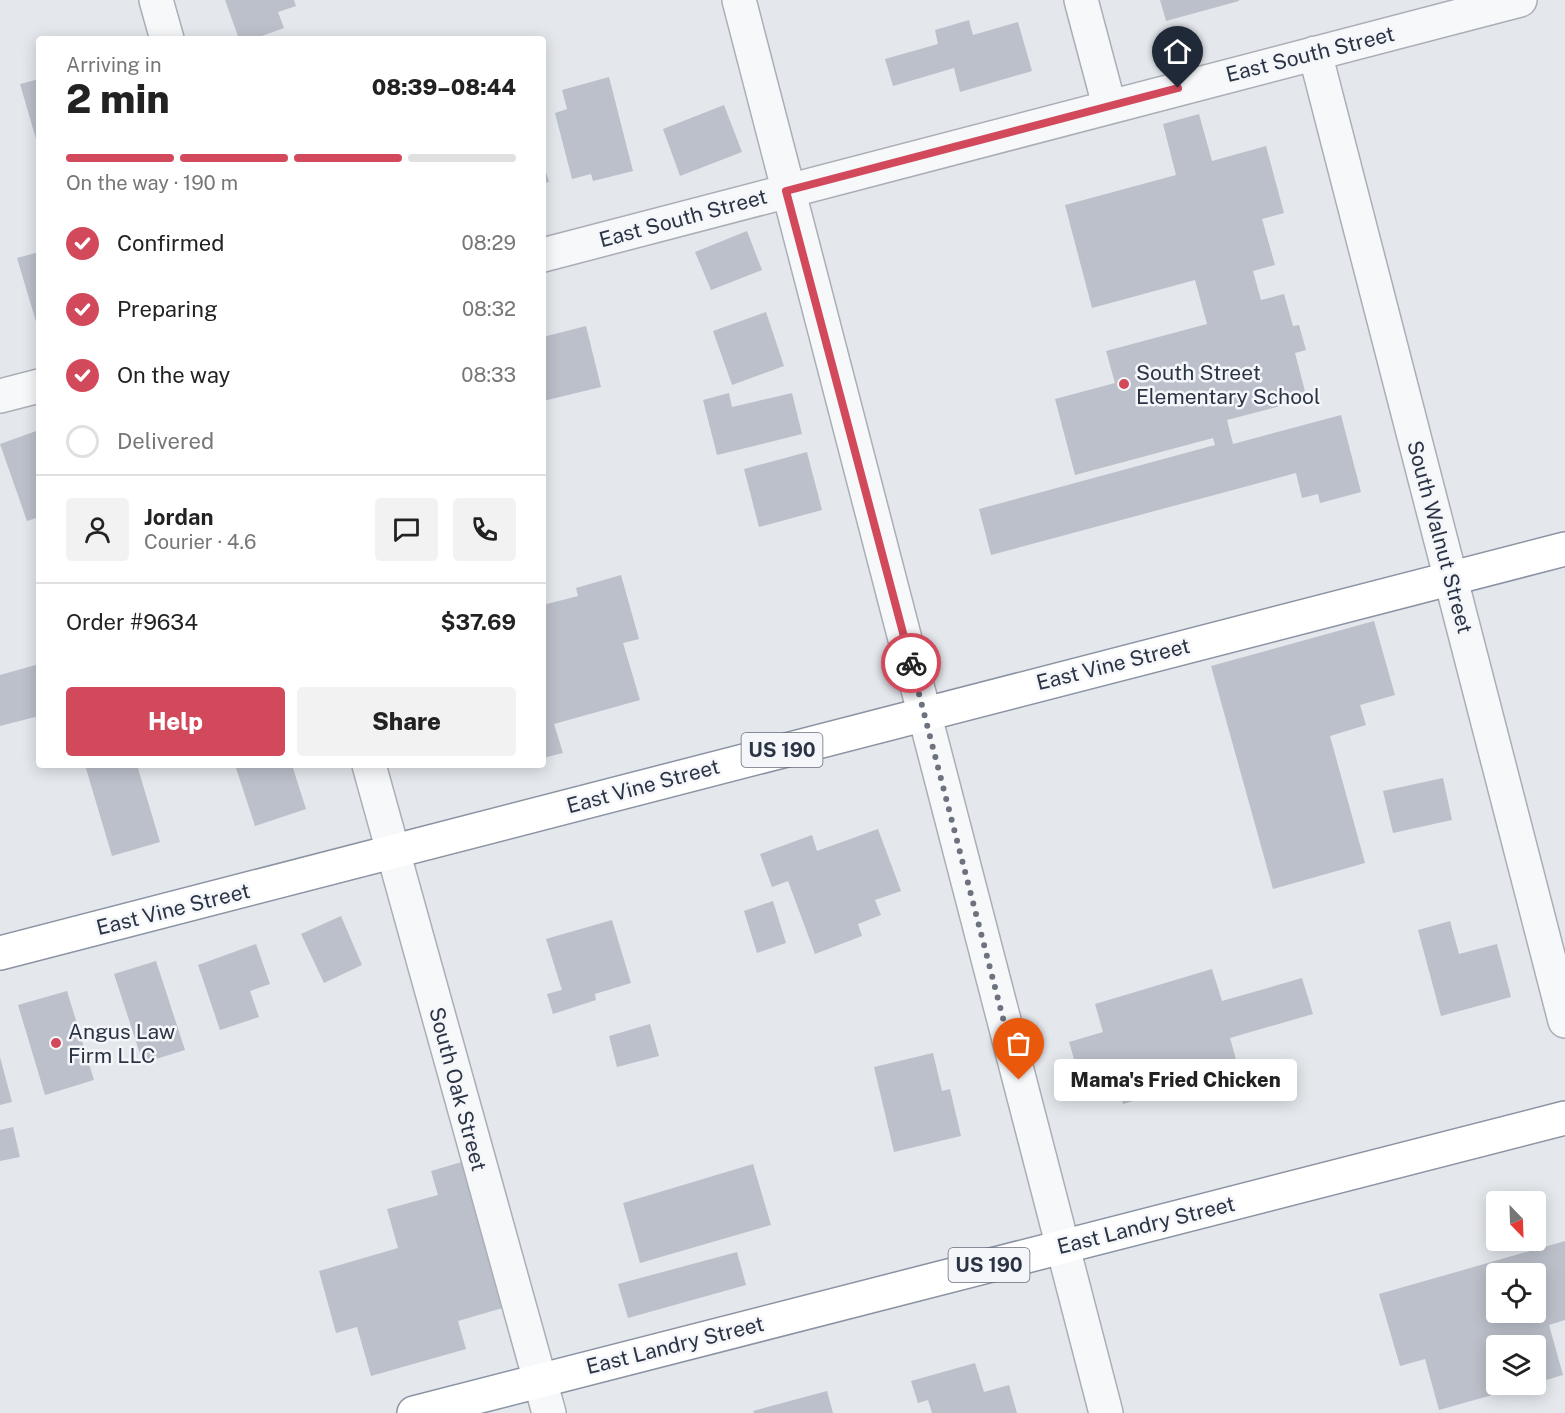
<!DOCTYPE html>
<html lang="en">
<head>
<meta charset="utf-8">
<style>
	body { margin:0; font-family:"Public Sans",sans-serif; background:#f2f2f2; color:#222; height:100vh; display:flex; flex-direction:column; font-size:22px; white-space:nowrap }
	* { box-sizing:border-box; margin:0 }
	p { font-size:20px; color:#767676 }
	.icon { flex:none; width:33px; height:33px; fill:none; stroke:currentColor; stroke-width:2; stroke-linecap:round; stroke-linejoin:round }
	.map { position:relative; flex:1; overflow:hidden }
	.panel { position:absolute; left:36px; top:36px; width:510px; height:732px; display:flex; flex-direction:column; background:#fff; border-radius:6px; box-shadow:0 3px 15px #0003 }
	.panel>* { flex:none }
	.needle { width:39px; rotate:157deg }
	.tools { position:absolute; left:1486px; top:1191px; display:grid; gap:12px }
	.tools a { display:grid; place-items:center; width:60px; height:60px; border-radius:6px; background:#fff; box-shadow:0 3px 15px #0003; font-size:30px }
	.pin { position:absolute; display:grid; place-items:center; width:51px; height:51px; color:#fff; margin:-62px -26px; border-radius:50% 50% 50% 0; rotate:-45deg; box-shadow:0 0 6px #0007 }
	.pin .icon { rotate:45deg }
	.courier { position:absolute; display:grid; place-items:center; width:60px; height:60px; margin:-30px; border:4px solid #d1495b; border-radius:50%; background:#fff; color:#222; box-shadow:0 2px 8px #0007 }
	.bubble { position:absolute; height:42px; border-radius:6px; background:#fff; box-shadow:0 3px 15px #0003; font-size:20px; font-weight:800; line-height:42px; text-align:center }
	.headline em { font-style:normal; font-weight:800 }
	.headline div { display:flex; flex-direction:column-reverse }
	.headline { display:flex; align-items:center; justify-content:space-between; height:102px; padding:0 30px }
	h1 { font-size:39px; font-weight:800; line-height:45px }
	.bar { display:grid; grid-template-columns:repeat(4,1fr); gap:9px 6px; align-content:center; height:72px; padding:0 30px }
	.bar i { height:8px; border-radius:4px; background:#e0e0e0 }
	.bar .active { background:#d1495b }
	.bar p { grid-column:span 4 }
	.line { display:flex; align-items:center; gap:15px; padding:0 30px; border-top:2px solid #e0e0e0 }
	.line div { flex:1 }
	.round { display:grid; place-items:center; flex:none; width:63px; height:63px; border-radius:6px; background:#f2f2f2 }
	ol { padding:0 30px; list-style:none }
	li { display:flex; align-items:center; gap:18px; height:66px }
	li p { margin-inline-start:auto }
	li .icon { padding:6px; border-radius:50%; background:#d1495b; color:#fff; stroke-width:4 }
	li:last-child { color:#767676 }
	li i { width:33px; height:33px; border:3px solid #e0e0e0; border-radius:50% }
	.primary-button { display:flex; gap:12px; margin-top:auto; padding:12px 30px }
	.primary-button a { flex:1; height:69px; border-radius:6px; background:#d1495b; color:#fff; font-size:24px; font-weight:800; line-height:69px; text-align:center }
	.primary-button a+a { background:#f2f2f2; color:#222 }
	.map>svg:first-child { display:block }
	.building { fill:#bbc0ca; fill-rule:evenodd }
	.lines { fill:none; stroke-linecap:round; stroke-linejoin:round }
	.minor-casing { stroke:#a9aeb7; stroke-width:36 }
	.highway-casing { stroke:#8b94a3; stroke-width:36 }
	.minor { stroke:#f7f8fa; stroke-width:33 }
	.highway { stroke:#fff; stroke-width:33 }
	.done { stroke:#6c737f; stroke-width:6; stroke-dasharray:0 10.8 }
	.route { stroke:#d1495b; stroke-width:8 }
	.poi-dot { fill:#d1495b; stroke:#f4f6f9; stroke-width:2 }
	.labels { text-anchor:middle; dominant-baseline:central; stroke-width:5; stroke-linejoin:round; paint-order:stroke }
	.shield { fill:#f4f6f9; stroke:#676e7b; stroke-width:1.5 }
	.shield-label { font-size:20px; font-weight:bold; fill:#2b3445 }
	.street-label { font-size:21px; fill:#2b3445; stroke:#f4f6f9 }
	.poi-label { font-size:21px; fill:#2b3445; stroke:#f4f6f9; text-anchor:start }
</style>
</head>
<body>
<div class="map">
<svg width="1565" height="1413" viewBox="0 0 1565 1413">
	<rect width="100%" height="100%" fill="#e4e7ec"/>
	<path class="building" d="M225,0H294L296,6L278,12L284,28L253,39H239Z
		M1160,0H1239V1L1166,21Z
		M969,20L973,35L1018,22L1032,71L960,92L954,68L893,86L885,59L938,44L935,30Z
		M609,77L633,171L593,181L591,174L572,179L555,113L567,109L562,90Z
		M39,79V146H38L20,84Z
		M724,105L742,152L680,176L663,129Z
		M1199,114L1212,161L1266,146L1284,213L1262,219L1275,265L1253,271L1261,300L1284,294L1293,326L1299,325L1306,350L1295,353L1307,399L1227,420L1233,444L1341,415L1361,492L1320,503L1318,494L1302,498L1296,473L991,555L979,509L1215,445L1213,438L1075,475L1055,399L1115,383L1106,351L1207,324L1195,280L1092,308L1065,205L1176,175L1163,124Z
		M543,162L549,182L543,183Z
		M747,231L762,270L711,290L695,252Z
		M39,252V324L37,325L17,258Z
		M766,312L784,366L732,385L713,331Z
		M586,326L601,387L543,401V337Z
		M729,393L732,407L792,393L802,434L717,455L703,400Z
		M39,430V517L27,521L0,444Z
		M807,452L822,510L759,527L744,469Z
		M621,575L639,639L623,643L640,700L554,724L563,753L543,758V605L578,596L576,588Z
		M1374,621L1395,695L1360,705L1366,725L1330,736L1365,863L1273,889L1211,666Z
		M39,664V716L0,726V675Z
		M85,765H137L160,842L112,856Z
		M235,765H292L306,809L255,826Z
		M1443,778L1452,820L1393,833L1383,791Z
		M878,829L901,891L875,900L881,915L858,924L862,936L815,954L788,881L772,887L760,854L812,835L817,851Z
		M773,901L786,943L757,953L744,911Z
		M341,916L362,965L324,983L301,934Z
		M612,920L631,983L595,994L596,1000L553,1014L547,994L562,990L546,939Z
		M1450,921L1459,954L1497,944L1511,997L1441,1016L1418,930Z
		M256,944L270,984L250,991L259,1017L220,1030L198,965Z
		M156,961L185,1050L143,1063L114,974Z
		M1212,969L1222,1001L1302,978L1313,1014L1230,1038L1239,1070L1123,1104L1112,1066L1079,1076L1069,1042L1103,1032L1095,1004Z
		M67,991L94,1080L45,1095L18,1005Z
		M650,1024L659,1056L617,1067L609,1036Z
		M933,1053L942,1091L950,1089L961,1136L894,1152L874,1067Z
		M0,1057L12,1102L0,1105Z
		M13,1127L20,1157L0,1161V1130Z
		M465,1161L506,1307L458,1321L466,1349L371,1376L357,1327L336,1333L319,1271L398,1248L387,1209L438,1195L431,1171Z
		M753,1164L771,1225L640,1263L623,1203Z
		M1565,1241V1320L1549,1325L1563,1375L1536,1383V1346H1497V1384L1528,1385L1439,1410L1425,1359L1400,1366L1379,1294ZM1497,1274H1536V1312H1497Z
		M737,1252L746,1285L628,1318L618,1284Z
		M975,1363L984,1392L1009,1385L1017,1413H932L928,1400L918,1403L911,1381Z
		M827,1391L833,1413H754L753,1411Z"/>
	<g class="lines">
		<g class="minor-casing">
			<path id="minor" d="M156,0L167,39
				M739,0L1106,1413
				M1081,0L1109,105
				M1315,53L1565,1021
				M543,255L1520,0
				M0,396L39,386
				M369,765L549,1413"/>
		</g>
		<g class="highway-casing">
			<path id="highway" d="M0,953L1565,549
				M414,1413L1565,1118"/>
		</g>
		<use href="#minor" class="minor"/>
		<use href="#highway" class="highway"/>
	</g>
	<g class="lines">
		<path class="done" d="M911,663L1019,1080"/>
		<path class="route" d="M911,663L786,191L1178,88"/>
	</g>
	<g class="poi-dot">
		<circle cx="1124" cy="384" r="6"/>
		<circle cx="56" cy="1043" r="6"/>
	</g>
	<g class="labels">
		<g class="shield">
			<rect x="741.5" y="733" width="81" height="34" rx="4.5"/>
			<rect x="948.5" y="1248" width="81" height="34" rx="4.5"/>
		</g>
		<g class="shield-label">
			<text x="782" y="750">US 190</text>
			<text x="989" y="1265">US 190</text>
		</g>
		<g class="street-label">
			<text transform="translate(1310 54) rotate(-14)">East South Street</text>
			<text transform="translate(683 218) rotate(-15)">East South Street</text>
			<text transform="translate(1440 537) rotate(75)">South Walnut Street</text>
			<text transform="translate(1113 664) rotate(-14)">East Vine Street</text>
			<text transform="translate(643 786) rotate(-15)">East Vine Street</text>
			<text transform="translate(173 909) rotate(-14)">East Vine Street</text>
			<text transform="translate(458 1089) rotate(75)">South Oak Street</text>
			<text transform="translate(1146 1225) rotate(-14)">East Landry Street</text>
			<text transform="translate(675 1345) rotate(-14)">East Landry Street</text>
		</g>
		<g class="poi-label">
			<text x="1136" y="372">South Street<tspan x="1136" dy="24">Elementary School</tspan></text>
			<text x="68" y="1031">Angus Law<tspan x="68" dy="24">Firm LLC</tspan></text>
		</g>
	</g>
</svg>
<div class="tools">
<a><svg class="needle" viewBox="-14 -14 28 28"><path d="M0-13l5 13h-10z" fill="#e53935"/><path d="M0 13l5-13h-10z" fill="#767676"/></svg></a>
<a><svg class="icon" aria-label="locate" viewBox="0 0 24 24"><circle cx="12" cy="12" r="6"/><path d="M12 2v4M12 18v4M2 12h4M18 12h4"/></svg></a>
<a><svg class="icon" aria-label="layers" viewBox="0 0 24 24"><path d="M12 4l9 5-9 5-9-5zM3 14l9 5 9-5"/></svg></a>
</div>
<div class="pin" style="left:1019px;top:1080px;background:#ea580c"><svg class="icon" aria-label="bag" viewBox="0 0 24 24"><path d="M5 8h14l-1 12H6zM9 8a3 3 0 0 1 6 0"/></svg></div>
<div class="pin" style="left:1178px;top:88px;background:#1f2937"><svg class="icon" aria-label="home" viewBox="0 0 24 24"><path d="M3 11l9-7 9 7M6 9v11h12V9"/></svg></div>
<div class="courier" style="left:911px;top:663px"><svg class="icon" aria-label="bike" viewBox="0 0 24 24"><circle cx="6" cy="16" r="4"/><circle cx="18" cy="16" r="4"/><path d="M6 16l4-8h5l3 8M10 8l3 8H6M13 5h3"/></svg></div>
<div class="bubble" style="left:1054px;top:1059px;width:243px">Mama's Fried Chicken</div>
<section class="panel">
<div class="headline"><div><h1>2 min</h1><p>Arriving in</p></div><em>08:39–08:44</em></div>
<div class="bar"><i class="active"></i><i class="active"></i><i class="active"></i><i></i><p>On the way · 190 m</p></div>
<ol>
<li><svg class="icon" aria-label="check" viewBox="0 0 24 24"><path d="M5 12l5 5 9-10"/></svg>Confirmed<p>08:29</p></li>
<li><svg class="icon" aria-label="check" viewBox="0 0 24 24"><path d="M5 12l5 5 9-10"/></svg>Preparing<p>08:32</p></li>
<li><svg class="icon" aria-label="check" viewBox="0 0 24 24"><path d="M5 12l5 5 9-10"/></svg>On the way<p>08:33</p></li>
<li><i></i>Delivered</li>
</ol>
<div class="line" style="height:108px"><a class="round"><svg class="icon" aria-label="person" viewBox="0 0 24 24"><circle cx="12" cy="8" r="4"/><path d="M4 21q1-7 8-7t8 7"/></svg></a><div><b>Jordan</b><p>Courier · 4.6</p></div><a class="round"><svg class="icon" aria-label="chat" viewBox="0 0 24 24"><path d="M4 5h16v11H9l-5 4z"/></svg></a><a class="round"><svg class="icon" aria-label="phone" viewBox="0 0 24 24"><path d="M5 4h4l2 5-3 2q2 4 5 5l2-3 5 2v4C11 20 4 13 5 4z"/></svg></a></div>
<div class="line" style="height:78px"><div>Order #9634</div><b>$37.69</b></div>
<div class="primary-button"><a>Help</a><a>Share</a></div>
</section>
</div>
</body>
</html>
